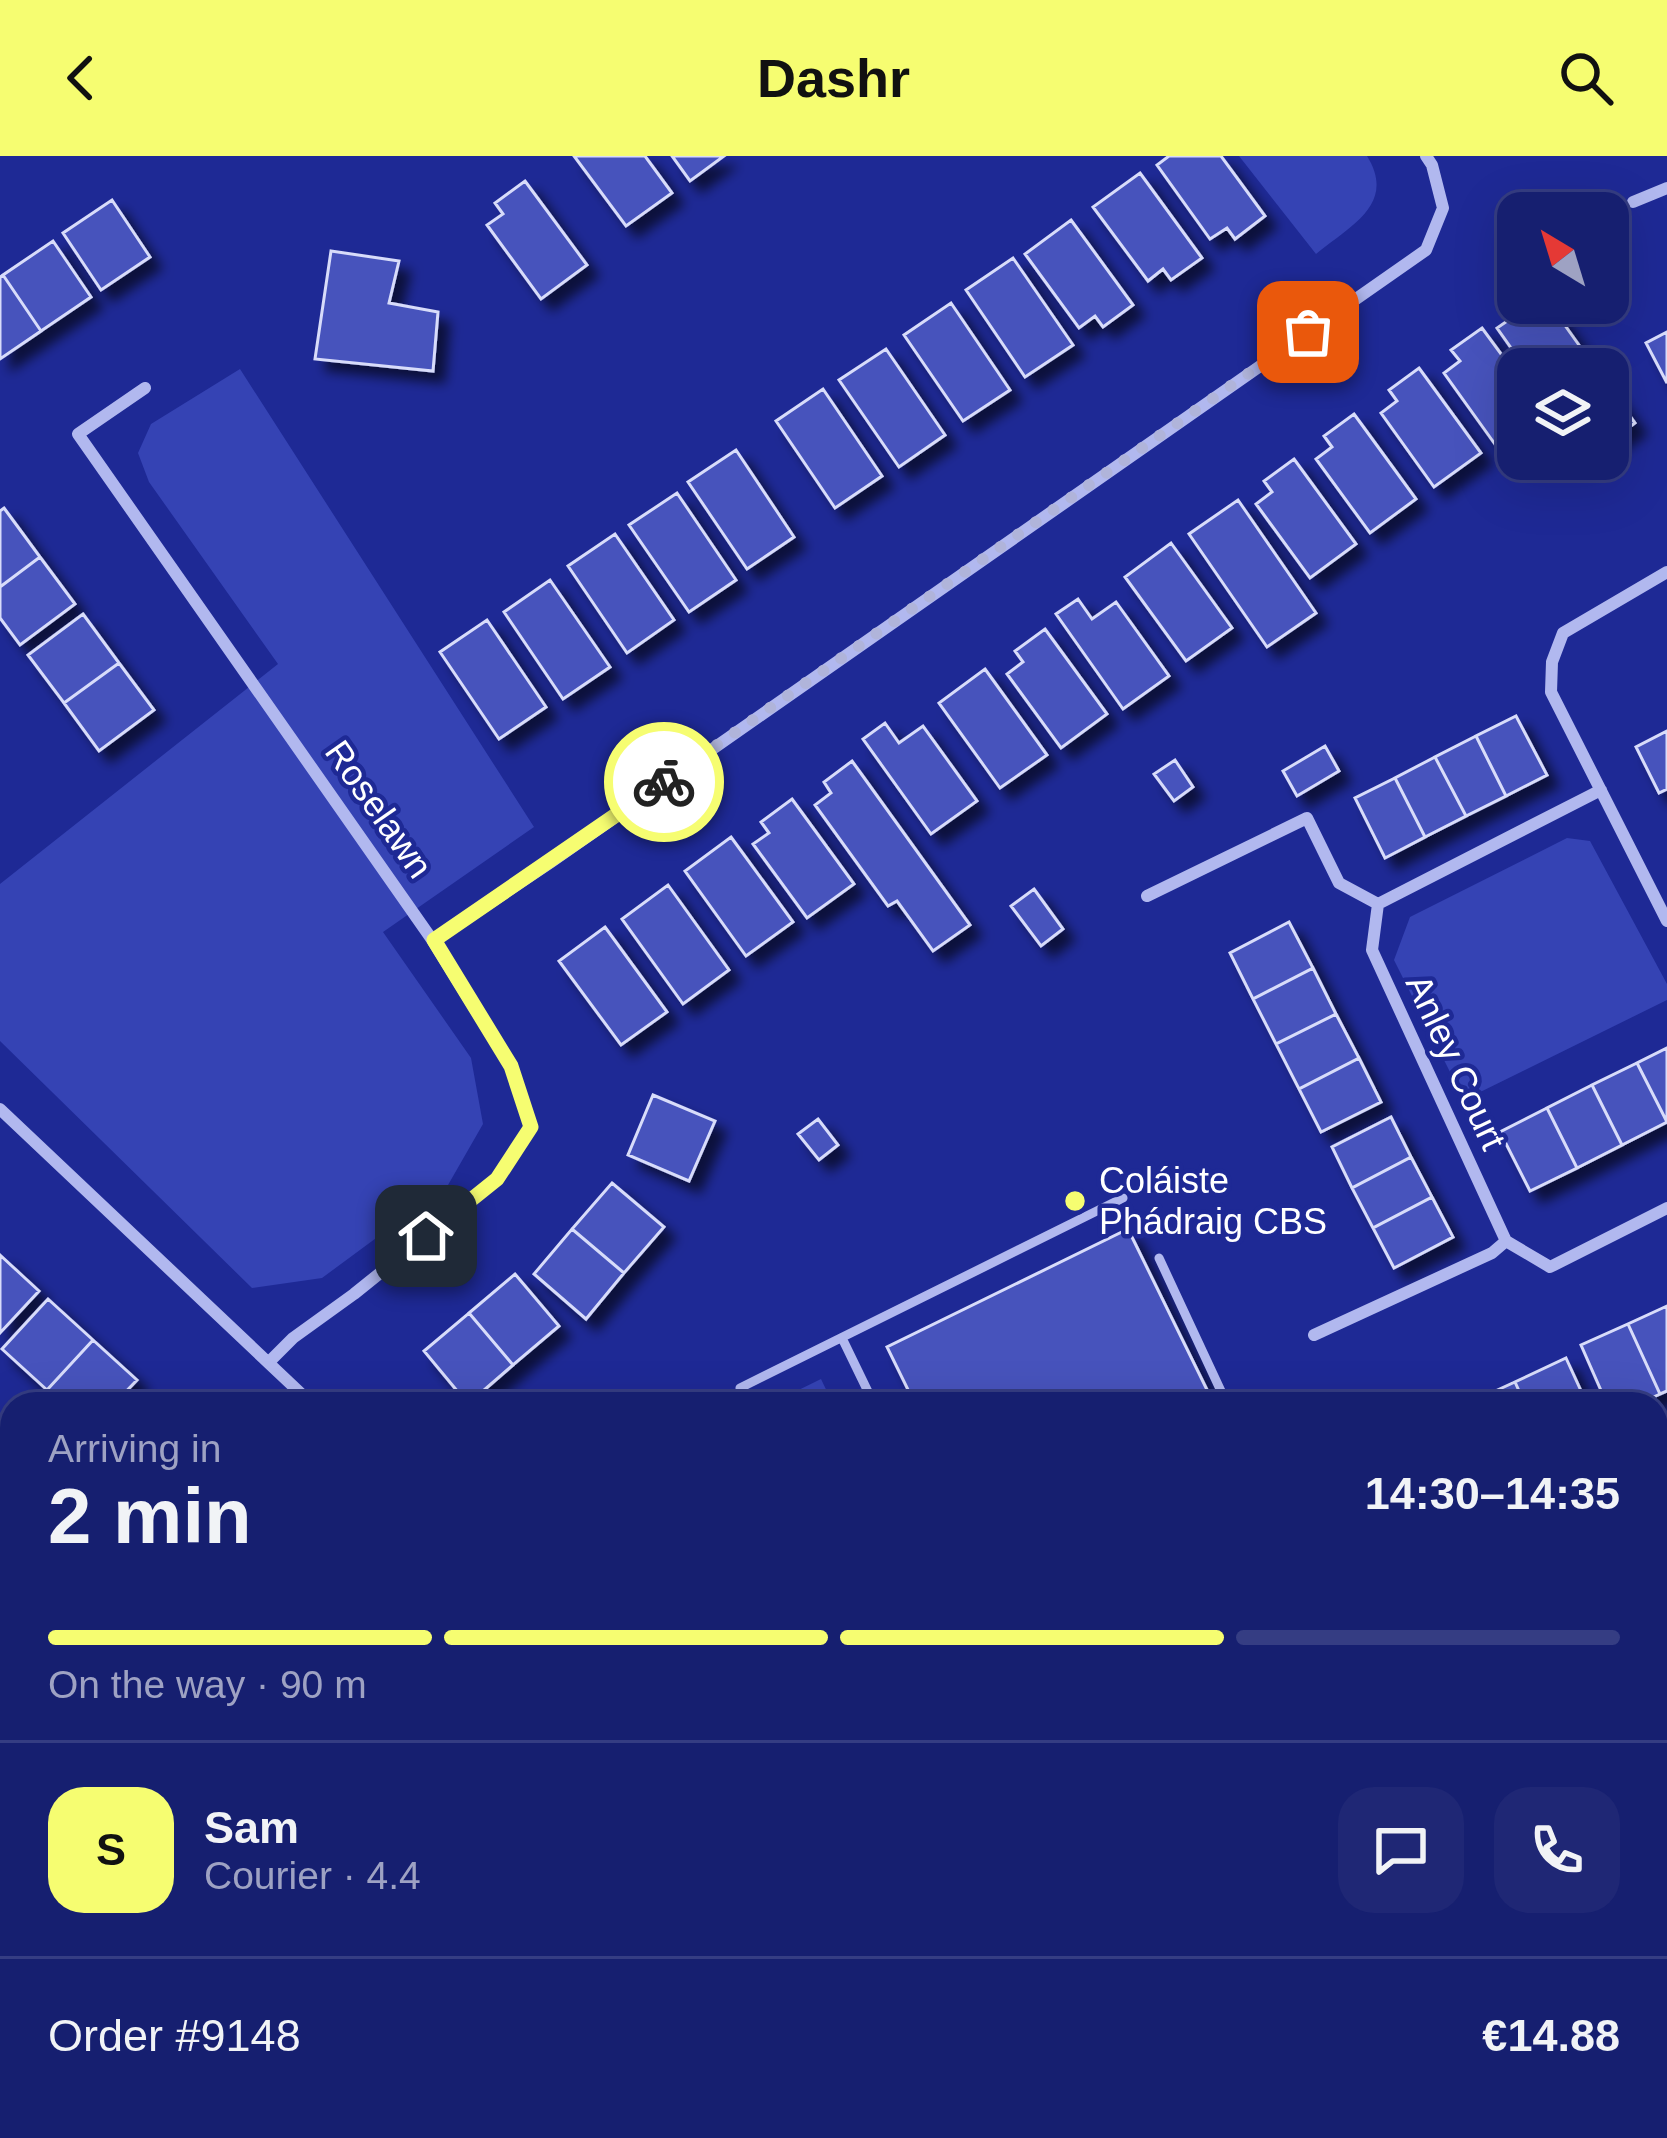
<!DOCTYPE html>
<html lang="en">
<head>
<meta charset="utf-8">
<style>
	body { margin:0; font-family:Helvetica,sans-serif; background:#1f2775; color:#f1f3f6; height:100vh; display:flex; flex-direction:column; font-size:45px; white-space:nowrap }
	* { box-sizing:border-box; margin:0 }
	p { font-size:39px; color:#9ea2c3 }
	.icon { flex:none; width:66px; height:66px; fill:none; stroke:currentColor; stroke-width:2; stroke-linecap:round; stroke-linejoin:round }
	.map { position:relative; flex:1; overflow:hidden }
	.sheet { position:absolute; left:0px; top:1236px; width:1668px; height:747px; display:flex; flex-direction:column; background:#161f70; border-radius:36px 36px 0 0; box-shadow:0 12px 48px #0002,0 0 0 3px #353d83 }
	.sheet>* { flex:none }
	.needle { width:78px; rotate:322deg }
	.fabs { position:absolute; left:1497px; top:36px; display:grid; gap:24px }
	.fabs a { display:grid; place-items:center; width:132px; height:132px; border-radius:24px; background:#161f70; box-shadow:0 12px 48px #0002,0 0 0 3px #353d83; font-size:60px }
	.pin { position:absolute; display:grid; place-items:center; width:102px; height:102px; color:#fff; margin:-51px; border-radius:24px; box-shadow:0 6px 18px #0006 }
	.courier { position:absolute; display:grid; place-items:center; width:120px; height:120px; margin:-60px; border:9px solid #f6fd71; border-radius:50%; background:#fff; color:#222; box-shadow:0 3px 15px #0007 }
	.headline em { font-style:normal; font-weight:700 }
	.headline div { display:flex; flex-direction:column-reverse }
	.headline { display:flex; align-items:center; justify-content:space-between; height:204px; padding:0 48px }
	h1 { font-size:78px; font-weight:700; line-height:90px }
	.bar { display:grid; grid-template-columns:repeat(4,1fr); gap:18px 12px; align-content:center; height:144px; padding:0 48px }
	.bar i { height:15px; border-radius:9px; background:#353d83 }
	.bar .active { background:#f6fd71 }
	.bar p { grid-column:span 4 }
	.line { display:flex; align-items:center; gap:30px; padding:0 48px; border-top:3px solid #353d83 }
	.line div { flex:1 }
	.round { display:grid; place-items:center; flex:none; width:126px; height:126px; border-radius:36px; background:#1f2775 }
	header { display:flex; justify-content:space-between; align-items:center; height:156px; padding:0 48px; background:#f6fd71; color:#111; font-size:54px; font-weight:700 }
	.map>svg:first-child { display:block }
	.green { fill:#3543b4 }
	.building { fill:#4653bc; stroke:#d8dcfa; stroke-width:3; filter:url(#shadow) }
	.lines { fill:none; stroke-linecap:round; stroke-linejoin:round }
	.lane { stroke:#b1b8ef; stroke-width:9 }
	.street { stroke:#b1b8ef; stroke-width:12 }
	.done { stroke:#b0b4da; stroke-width:12; stroke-dasharray:0 21.6 }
	.route { stroke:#f6fd71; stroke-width:15 }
	.poi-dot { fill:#f6fd71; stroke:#1e2995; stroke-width:4.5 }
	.labels { text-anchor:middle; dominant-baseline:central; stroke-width:9; stroke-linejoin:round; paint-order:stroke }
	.street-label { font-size:36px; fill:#fff; stroke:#1e2995 }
	.poi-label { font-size:36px; fill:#fff; stroke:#1e2995; text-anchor:start }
</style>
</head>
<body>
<header><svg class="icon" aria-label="back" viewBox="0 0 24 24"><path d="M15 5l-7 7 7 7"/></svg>Dashr<svg class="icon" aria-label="search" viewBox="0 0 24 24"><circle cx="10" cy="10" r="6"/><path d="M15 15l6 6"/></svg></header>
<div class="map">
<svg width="1667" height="1982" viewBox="0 0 1667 1982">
	<defs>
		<filter id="shadow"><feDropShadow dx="11" dy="11" stdDeviation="6" flood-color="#0009"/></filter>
	</defs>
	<rect width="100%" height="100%" fill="#1e2995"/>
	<path class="green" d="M1239,0H1367C1397,48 1350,70 1316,98Z
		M240,213L534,671L383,776L471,902L483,968L448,1029L322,1122L252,1132L0,885V728L278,508L149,326L138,297L151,268Z
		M1567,682L1590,685L1667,828V844L1464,944L1394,804L1410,761Z
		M821,1223L833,1248H770Z
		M1667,1616V1982H884L908,1971H1656V1621Z"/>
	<path class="building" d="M574,0H645L672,37L626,70Z
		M672,0H724L690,25Z
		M1169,0H1221L1265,60L1235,83L1227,72L1210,83L1157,9Z
		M1140,17L1202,102L1171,124L1163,113L1148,125L1093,51Z
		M525,25L587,109L541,143L487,69L503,58L495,47Z
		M112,44L150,101L101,134L63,77Z
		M1071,64L1133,149L1103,171L1095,160L1079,172L1025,98Z
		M53,85L91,141L41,175L3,119Z
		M331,95L399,105L389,147L438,156L433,215L315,203Z
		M1013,102L1073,189L1025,221L966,134Z
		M3,119L41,175L0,203V121Z
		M1518,141V147H1549L1596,213H1526L1497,172L1513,161L1506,150Z
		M951,147L1010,234L963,265L904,179Z
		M1482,172L1518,221V276L1497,291L1444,217L1460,205L1451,194Z
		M1667,176V227L1646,187Z
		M886,193L945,279L899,311L839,224Z
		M1419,212L1481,297L1434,331L1381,257L1397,245L1389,234Z
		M1608,230L1635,267L1608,287Z
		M823,233L882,320L835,352L776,265Z
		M1354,258L1416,343L1370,377L1316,303L1332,291L1324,280Z
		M736,294L794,381L747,413L688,326Z
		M1294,303L1356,388L1310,422L1256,348L1272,336L1264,325Z
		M677,337L736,424L689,456L629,369Z
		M1238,344L1316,457L1267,491L1189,378Z
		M4,352L40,401L0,431V355Z
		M615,378L674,464L627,497L568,410Z
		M1171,387L1232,472L1186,505L1125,421Z
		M40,401L75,448L20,489L0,462V431Z
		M550,424L610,511L563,543L504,456Z
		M1078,443L1092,463L1116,446L1169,520L1123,553L1056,458Z
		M83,458L119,507L64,547L28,499Z
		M487,464L546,551L499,583L440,496Z
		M1045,473L1107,558L1061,592L1007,518L1023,506L1015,495Z
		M119,507L154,554L99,595L64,547Z
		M985,513L1047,599L1000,632L939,547Z
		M1516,560L1547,619L1506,640L1476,580Z
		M885,567L899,587L923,570L977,645L931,678L863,583Z
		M1667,575V633L1659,637L1636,591Z
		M1476,580L1506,640L1466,660L1435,601Z
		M1325,590L1339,615L1297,640L1283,615Z
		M1435,601L1466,660L1425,681L1395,622Z
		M1175,604L1193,631L1174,645L1154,618Z
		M852,605L970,769L933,795L897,745L888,750L815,649L831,637L824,626Z
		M1395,622L1425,681L1385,702L1355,642Z
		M792,643L854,728L807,762L753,688L769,677L761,666Z
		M731,681L793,766L746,800L685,715Z
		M668,729L729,814L683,848L622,763Z
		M1034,733L1063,773L1041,790L1011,750Z
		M1289,766L1313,812L1253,843L1230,797Z
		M605,771L667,856L621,889L559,805Z
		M1313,812L1336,858L1276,888L1253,843Z
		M1336,858L1359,902L1299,933L1276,888Z
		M1667,892V966L1637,907Z
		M1359,902L1381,946L1321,976L1299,933Z
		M1637,907L1667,966L1622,989L1592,929Z
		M1592,929L1622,989L1577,1012L1547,952Z
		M653,939L715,965L689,1025L628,999Z
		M1547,952L1577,1012L1530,1035L1500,976Z
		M1391,961L1411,1001L1352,1032L1332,991Z
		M818,963L838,989L819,1004L798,978Z
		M1411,1001L1432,1041L1373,1072L1352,1032Z
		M612,1027L664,1071L624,1117L572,1073Z
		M1432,1041L1453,1081L1394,1112L1373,1072Z
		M572,1073L624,1117L586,1163L534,1118Z
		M1128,1073L1214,1248H915L887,1191Z
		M0,1099L39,1135L0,1177Z
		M515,1118L559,1170L513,1209L469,1157Z
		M48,1143L93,1184L47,1234L2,1193Z
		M1667,1150V1235L1660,1238L1628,1168Z
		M469,1157L513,1209L468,1248L424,1195Z
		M1628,1168L1660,1238L1638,1248H1607L1581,1189Z
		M93,1184L137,1224L114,1248H62L47,1234Z
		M1566,1202L1587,1248H1525L1515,1226Z
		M1515,1226L1525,1248H1467Z
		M1667,1442V1490L1656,1466V1447Z
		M0,1502L12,1514V1561L0,1574Z
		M0,1584L12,1595V1611L0,1624Z
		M155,1971H221L226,1982H153L149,1974Z"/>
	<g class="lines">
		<path class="lane" d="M1159,1102L1227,1248
			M842,1182L874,1248
			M740,1232L1123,1042
			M788,1971L793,1982"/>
		<path class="street" d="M1633,46L1667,32
			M145,232L78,278L433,785L511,911L531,971L497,1023L354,1138L293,1182L269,1206
			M1667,416L1563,477L1552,506L1551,536L1667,765
			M1601,634L1378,748L1372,794L1506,1085L1550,1111L1667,1052
			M1147,740L1307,662L1339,727L1378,748
			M433,785L551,706L1426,94L1443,52L1432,9L1426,0
			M0,953L312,1248
			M1314,1179L1492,1097L1506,1085
			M1656,1345L1667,1340
			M0,1976L5,1972L11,1982"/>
	</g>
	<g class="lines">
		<path class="done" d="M664,626L1308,176"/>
		<path class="route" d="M426,1080L497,1023L531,971L511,910L434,784L664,626"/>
	</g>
	<circle class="poi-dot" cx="1075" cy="1045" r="12"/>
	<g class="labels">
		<g class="street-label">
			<text transform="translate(379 653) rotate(55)">Roselawn</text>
			<text transform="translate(1456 906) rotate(65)">Anley Court</text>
		</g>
		<g class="poi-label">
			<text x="1099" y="1024">Coláiste<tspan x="1099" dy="41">Phádraig CBS</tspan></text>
		</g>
	</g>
</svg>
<div class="fabs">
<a><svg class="needle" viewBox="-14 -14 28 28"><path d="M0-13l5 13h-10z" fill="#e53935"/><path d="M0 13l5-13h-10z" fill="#9ea2c3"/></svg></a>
<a><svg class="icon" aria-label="layers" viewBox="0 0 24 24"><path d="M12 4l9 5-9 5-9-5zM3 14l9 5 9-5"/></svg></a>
</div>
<div class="pin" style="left:1308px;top:176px;background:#ea580c"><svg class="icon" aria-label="bag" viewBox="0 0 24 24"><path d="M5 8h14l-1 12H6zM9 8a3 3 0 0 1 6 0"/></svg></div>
<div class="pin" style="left:426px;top:1080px;background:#1f2937"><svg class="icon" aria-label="home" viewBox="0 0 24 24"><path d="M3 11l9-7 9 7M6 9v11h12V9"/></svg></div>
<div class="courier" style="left:664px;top:626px"><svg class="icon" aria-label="bike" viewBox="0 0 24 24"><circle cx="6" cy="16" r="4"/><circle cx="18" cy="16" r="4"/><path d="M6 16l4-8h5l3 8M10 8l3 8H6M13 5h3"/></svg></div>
<section class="sheet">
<div class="headline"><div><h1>2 min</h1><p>Arriving in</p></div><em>14:30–14:35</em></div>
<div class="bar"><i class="active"></i><i class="active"></i><i class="active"></i><i></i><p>On the way · 90 m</p></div>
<div class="line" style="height:216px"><b class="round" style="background:#f6fd71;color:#111">S</b><div><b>Sam</b><p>Courier · 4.4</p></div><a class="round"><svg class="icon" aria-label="chat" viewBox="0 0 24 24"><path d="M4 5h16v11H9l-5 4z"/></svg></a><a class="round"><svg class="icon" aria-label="phone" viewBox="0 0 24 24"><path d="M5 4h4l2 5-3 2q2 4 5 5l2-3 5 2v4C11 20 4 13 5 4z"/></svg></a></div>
<div class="line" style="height:156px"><div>Order #9148</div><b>€14.88</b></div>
</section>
</div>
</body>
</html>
